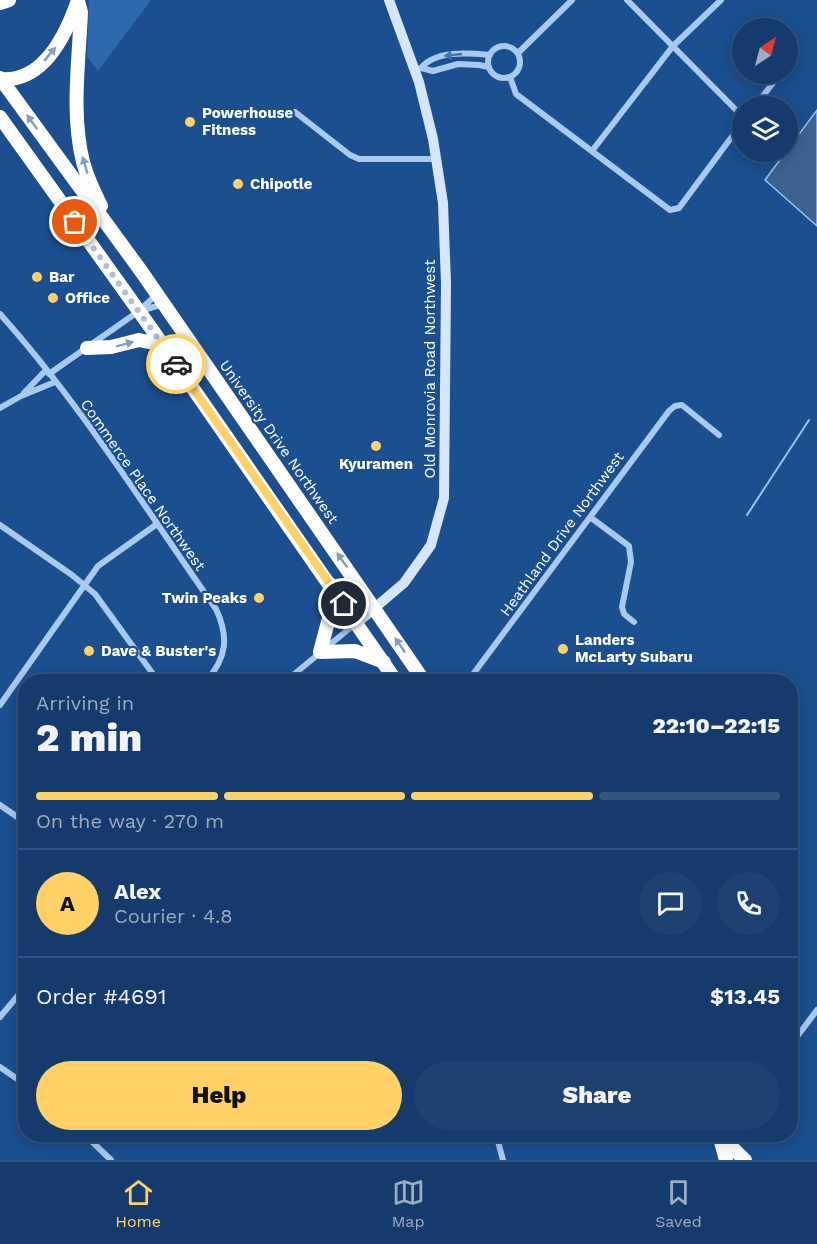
<!DOCTYPE html>
<html lang="en">
<head>
<meta charset="utf-8">
<style>
	body { margin:0; font-family:"Work Sans",sans-serif; background:#1d4271; color:#f1f3f6; height:100vh; display:flex; flex-direction:column; font-size:22px; white-space:nowrap }
	* { box-sizing:border-box; margin:0 }
	p { font-size:20px; color:#9dadc1 }
	.icon { flex:none; width:33px; height:33px; fill:none; stroke:currentColor; stroke-width:2; stroke-linecap:round; stroke-linejoin:round }
	.map { position:relative; flex:1; overflow:hidden }
	.sheet { position:absolute; left:18px; top:674px; width:780px; height:468px; display:flex; flex-direction:column; background:#143b6b; border-radius:24px; box-shadow:0 3px 15px #0003,0 0 0 2px #33557e }
	.sheet>* { flex:none }
	.needle { width:39px; rotate:36deg }
	.controls { position:absolute; left:732px; top:18px; display:grid; gap:12px }
	.controls a { display:grid; place-items:center; width:66px; height:66px; border-radius:50%; background:#143b6b; box-shadow:0 3px 15px #0003,0 0 0 2px #33557e; font-size:30px }
	.pin { position:absolute; display:grid; place-items:center; width:51px; height:51px; color:#fff; margin:-26px; border:3px solid #fff; border-radius:50%; box-shadow:0 2px 6px #0007 }
	.courier { position:absolute; display:grid; place-items:center; width:60px; height:60px; margin:-30px; border:4px solid #ffd166; border-radius:50%; background:#fff; color:#222; box-shadow:0 2px 8px #0007 }
	.head em { font-style:normal; font-weight:800 }
	.head div { display:flex; flex-direction:column-reverse }
	.head { display:flex; align-items:center; justify-content:space-between; height:102px; padding:0 18px }
	h1 { font-size:39px; font-weight:800; line-height:45px }
	.bar { display:grid; grid-template-columns:repeat(4,1fr); gap:9px 6px; align-content:center; height:72px; padding:0 18px }
	.bar i { height:8px; border-radius:4px; background:#33557e }
	.bar .current { background:#ffd166 }
	.bar p { grid-column:span 4 }
	.line { display:flex; align-items:center; gap:15px; padding:0 18px; border-top:2px solid #33557e }
	.line div { flex:1 }
	.round { display:grid; place-items:center; flex:none; width:63px; height:63px; border-radius:32px; background:#1d4271 }
	.action { display:flex; gap:12px; margin-top:auto; padding:12px 18px }
	.action a { flex:1; height:69px; border-radius:36px; background:#ffd166; color:#111; font-size:24px; font-weight:800; line-height:69px; text-align:center }
	.action a+a { background:#1d4271; color:#f1f3f6 }
	.dock { display:flex; justify-content:space-around; align-items:center; height:84px; border-top:2px solid #33557e; background:#143b6b; font-size:16px; color:#9dadc1 }
	.dock a { display:grid; justify-items:center; gap:3px }
	.dock .current { color:#ffd166 }
	.map>svg:first-child { display:block }
	.green { fill:#2e69ad }
	.water { fill:#3c6290; stroke:#9cc4f0; stroke-width:1.5 }
	.lines { fill:none; stroke-linecap:round; stroke-linejoin:round }
	.stream { stroke:#9cc4f0; stroke-width:2 }
	.street { stroke:#a9c9ee; stroke-width:6 }
	.secondary { stroke:#d6e6fa; stroke-width:10 }
	.highway { stroke:#fff; stroke-width:14 }
	.oneway { fill:#829ec1 }
	.oneway2 { fill:#4674ac }
	.done { stroke:#afc1d8; stroke-width:6; stroke-dasharray:0 10.8 }
	.route { stroke:#ffd166; stroke-width:8 }
	.poi-dot { fill:#ffd166; stroke:#1b4f8f; stroke-width:2 }
	.labels { text-anchor:middle; dominant-baseline:central; stroke-width:4.5; stroke-linejoin:round; paint-order:stroke }
	.poi-label { font-size:15px; font-weight:bold; fill:#fff; stroke:#1b4f8f; text-anchor:start }
	.street-label { font-size:15px; fill:#fff; stroke:#1b4f8f }
</style>
</head>
<body>
<div class="map">
<svg width="817" height="1160" viewBox="0 0 817 1160">
	<rect width="100%" height="100%" fill="#1b4f8f"/>
	<path class="green" d="M89,0H151L98,71L87,57Z"/>
	<path class="water" d="M817,110V226L765,180Z"/>
	<g class="lines">
		<path class="stream" d="M747,515L809,420"/>
		<path class="street" d="M627,0L742,116
			M488 62a16 16 0 1 1 32 0a16 16 0 1 1-32 0Z
			M518,53L572,0
			M421,68C436,50 468,53 490,55
			M415,70L421,68L433,71L458,64L479,65L489,67
			M510,77L516,94L670,210L679,208L742,123
			M755,106L773,83
			M295,112L350,155L359,159H437
			M592,151L673,46L721,0
			M143,310L164,304
			M0,314C80,403 147,511 216,609C229,637 227,658 206,681
			M49,374L139,311L157,294
			M24,393L46,370
			M0,408L21,396L55,382
			M590,517L629,546L631,562L622,607L624,614L634,622
			M0,525L72,575L95,594L158,681
			M286,681L356,623
			M468,681L669,411L675,406L682,405L719,435
			M0,705L98,566L157,524
			M0,805L26,823
			M0,1017L26,986
			M790,1046L817,1010
			M0,1067L26,1085
			M84,1134L111,1160
			M496,1134L503,1160"/>
		<path class="secondary" d="M357,623L404,583L431,545L444,498L446,283L443,203L433,139L419,82L389,0"/>
		<path class="highway" d="M78,1L81,12C79,61 71,114 83,162C87,177 94,192 101,206
			M0,3L9,0
			M0,78L141,271L424,681
			M0,79C43,83 65,37 77,3
			M0,117L151,328L396,681
			M87,348L111,347L139,340L163,345
			M330,584L329,618L320,652L355,651L384,662
			M718,1134L745,1160
			M720,1138L726,1160"/>
	</g>
	<defs><path id="oneway-solid" d="M-6-.8H1V-3.2L6.5 0L1 3.2V.8H-6Z" transform="scale(1.5)"/></defs>
	<g class="oneway">
		<use href="#oneway-solid" transform="translate(50 54) rotate(-50)"/>
		<use href="#oneway-solid" transform="translate(32 122) rotate(-126)"/>
		<use href="#oneway-solid" transform="translate(85 165) rotate(-106)"/>
		<use href="#oneway-solid" transform="translate(125 344) rotate(-15)"/>
		<use href="#oneway-solid" transform="translate(342 560) rotate(-125)"/>
		<use href="#oneway-solid" transform="translate(400 645) rotate(-124)"/>
	</g>
	<use class="oneway2" href="#oneway-solid" transform="translate(453 55) rotate(174)"/>
	<g class="lines">
		<path class="done" d="M75,222L176,364"/>
		<path class="route" d="M176,364L344,604"/>
	</g>
	<g class="poi-dot">
		<circle cx="190" cy="122" r="6"/>
		<circle cx="238" cy="184" r="6"/>
		<circle cx="37" cy="277" r="6"/>
		<circle cx="53" cy="298" r="6"/>
		<circle cx="376" cy="446" r="6"/>
		<circle cx="259" cy="598" r="6"/>
		<circle cx="563" cy="649" r="6"/>
		<circle cx="89" cy="651" r="6"/>
	</g>
	<g class="labels">
		<g class="poi-label">
			<text x="202" y="113">Powerhouse<tspan x="202" dy="17">Fitness</tspan></text>
			<text x="250" y="184">Chipotle</text>
			<text x="49" y="277">Bar</text>
			<text x="65" y="298">Office</text>
			<text x="376" y="464" text-anchor="middle">Kyuramen</text>
			<text x="247" y="598" text-anchor="end">Twin Peaks</text>
			<text x="575" y="640">Landers<tspan x="575" dy="17">McLarty Subaru</tspan></text>
			<text x="101" y="651">Dave &amp; Buster's</text>
		</g>
		<g class="street-label">
			<text transform="translate(430 369) rotate(-90)">Old Monrovia Road Northwest</text>
			<text transform="translate(279 442) rotate(55)">University Drive Northwest</text>
			<text transform="translate(143 485) rotate(55)">Commerce Place Northwest</text>
			<text transform="translate(562 534) rotate(-54)">Heathland Drive Northwest</text>
		</g>
	</g>
</svg>
<div class="controls">
<a><svg class="needle" viewBox="-14 -14 28 28"><path d="M0-13l5 13h-10z" fill="#e53935"/><path d="M0 13l5-13h-10z" fill="#9dadc1"/></svg></a>
<a><svg class="icon" aria-label="layers" viewBox="0 0 24 24"><path d="M12 4l9 5-9 5-9-5zM3 14l9 5 9-5"/></svg></a>
</div>
<div class="pin" style="left:75px;top:222px;background:#ea580c"><svg class="icon" aria-label="bag" viewBox="0 0 24 24"><path d="M5 8h14l-1 12H6zM9 8a3 3 0 0 1 6 0"/></svg></div>
<div class="pin" style="left:344px;top:604px;background:#1f2937"><svg class="icon" aria-label="home" viewBox="0 0 24 24"><path d="M3 11l9-7 9 7M6 9v11h12V9"/></svg></div>
<div class="courier" style="left:176px;top:364px"><svg class="icon" aria-label="car" viewBox="0 0 24 24"><path d="M5 17H2v-5l4-1 3-4h7l3 4 3 1v5h-3M9 17h6M6 11h13"/><circle cx="7" cy="17" r="2"/><circle cx="17" cy="17" r="2"/></svg></div>
<section class="sheet">
<div class="head"><div><h1>2 min</h1><p>Arriving in</p></div><em>22:10–22:15</em></div>
<div class="bar"><i class="current"></i><i class="current"></i><i class="current"></i><i></i><p>On the way · 270 m</p></div>
<div class="line" style="height:108px"><b class="round" style="background:#ffd166;color:#111">A</b><div><b>Alex</b><p>Courier · 4.8</p></div><a class="round"><svg class="icon" aria-label="chat" viewBox="0 0 24 24"><path d="M4 5h16v11H9l-5 4z"/></svg></a><a class="round"><svg class="icon" aria-label="phone" viewBox="0 0 24 24"><path d="M5 4h4l2 5-3 2q2 4 5 5l2-3 5 2v4C11 20 4 13 5 4z"/></svg></a></div>
<div class="line" style="height:78px"><div>Order #4691</div><b>$13.45</b></div>
<div class="action"><a>Help</a><a>Share</a></div>
</section>
</div>
<nav class="dock">
<a class="current"><svg class="icon" aria-label="home" viewBox="0 0 24 24"><path d="M3 11l9-7 9 7M6 9v11h12V9"/></svg>Home</a>
<a><svg class="icon" aria-label="map" viewBox="0 0 24 24"><path d="M3 6l6-2 6 2 6-2v14l-6 2-6-2-6 2zM9 4v14M15 6v14"/></svg>Map</a>
<a><svg class="icon" aria-label="saved" viewBox="0 0 24 24"><path d="M7 4h10v16l-5-4-5 4z"/></svg>Saved</a>
</nav>
</body>
</html>
